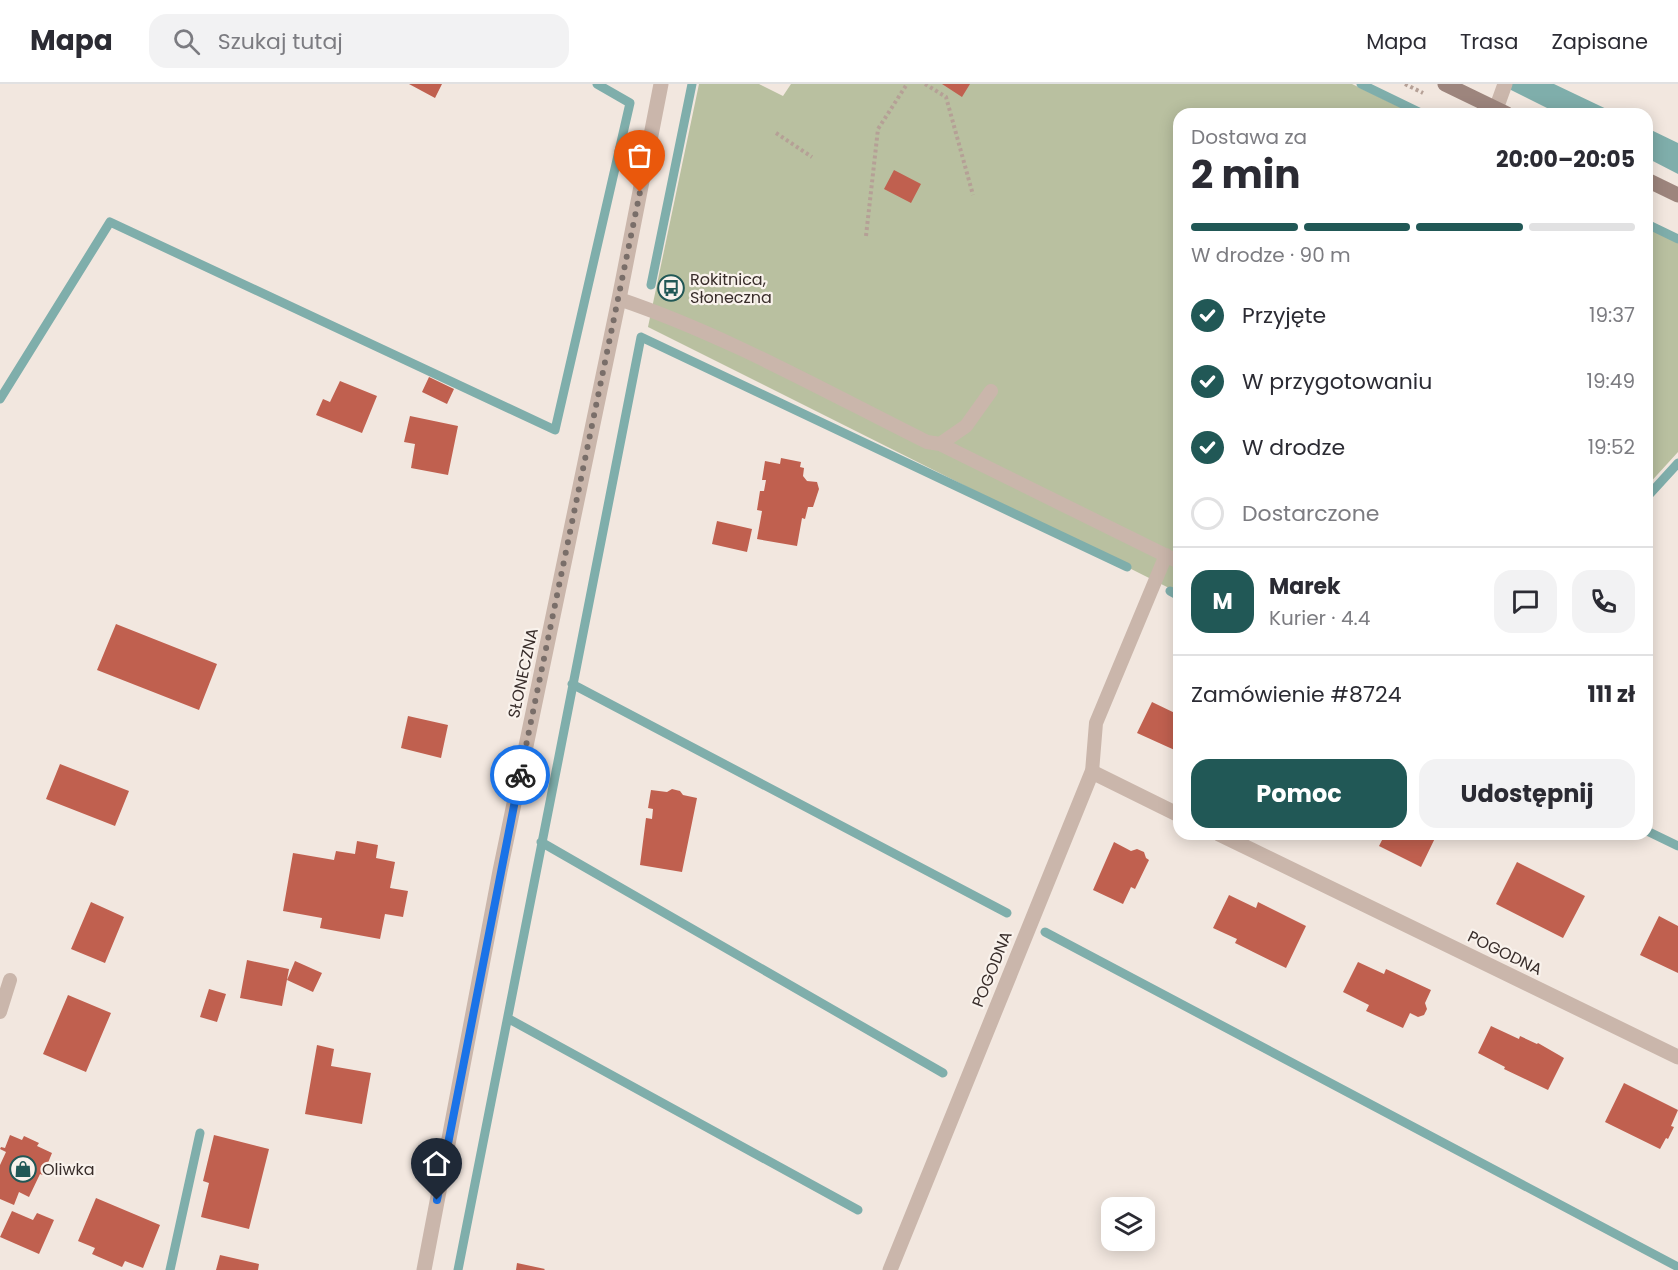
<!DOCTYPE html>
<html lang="pl">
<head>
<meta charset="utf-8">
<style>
	body { margin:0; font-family:Poppins,sans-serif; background:#f2f2f3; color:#2b2b33; height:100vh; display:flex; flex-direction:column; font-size:22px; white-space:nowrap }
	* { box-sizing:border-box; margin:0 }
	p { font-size:20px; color:#7c7c81 }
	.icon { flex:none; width:33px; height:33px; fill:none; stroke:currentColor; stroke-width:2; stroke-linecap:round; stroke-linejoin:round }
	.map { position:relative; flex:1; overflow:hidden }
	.side { position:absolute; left:1173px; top:24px; width:480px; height:732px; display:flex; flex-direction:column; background:#fff; border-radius:18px; box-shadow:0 3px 15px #0003 }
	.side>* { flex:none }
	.buttons { position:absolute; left:1101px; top:1113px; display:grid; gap:12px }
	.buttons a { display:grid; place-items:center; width:54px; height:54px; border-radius:12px; background:#fff; box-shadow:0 3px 15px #0003; font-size:30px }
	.pin { position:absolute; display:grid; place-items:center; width:51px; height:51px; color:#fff; margin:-62px -26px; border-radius:50% 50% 50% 0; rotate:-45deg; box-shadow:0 0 6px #0007 }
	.pin .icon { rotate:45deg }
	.courier { position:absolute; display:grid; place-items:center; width:60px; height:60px; margin:-30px; border:4px solid #1a73e8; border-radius:50%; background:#fff; color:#222; box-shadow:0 2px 8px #0007 }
	.headline em { font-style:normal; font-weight:700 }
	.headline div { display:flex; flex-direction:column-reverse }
	.headline { display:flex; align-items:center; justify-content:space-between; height:102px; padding:0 18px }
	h1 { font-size:39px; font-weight:700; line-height:45px }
	.bar { display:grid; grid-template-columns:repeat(4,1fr); gap:9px 6px; align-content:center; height:72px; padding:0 18px }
	.bar i { height:8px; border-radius:4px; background:#e1e1e2 }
	.bar .current { background:#215856 }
	.bar p { grid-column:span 4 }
	.line { display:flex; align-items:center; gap:15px; padding:0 18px; border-top:2px solid #e1e1e2 }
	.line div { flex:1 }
	.round { display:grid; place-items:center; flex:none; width:63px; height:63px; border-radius:18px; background:#f2f2f3 }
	ol { padding:0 18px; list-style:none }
	li { display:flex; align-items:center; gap:18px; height:66px }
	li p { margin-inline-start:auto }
	li .icon { padding:6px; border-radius:50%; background:#215856; color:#fff; stroke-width:4 }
	li:last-child { color:#7c7c81 }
	li i { width:33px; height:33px; border:3px solid #e1e1e2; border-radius:50% }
	.cta { display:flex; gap:12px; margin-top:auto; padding:12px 18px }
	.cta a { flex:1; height:69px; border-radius:18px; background:#215856; color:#fff; font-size:24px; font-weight:700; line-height:69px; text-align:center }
	.cta a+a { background:#f2f2f3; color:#2b2b33 }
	header { display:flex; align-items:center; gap:36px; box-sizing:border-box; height:84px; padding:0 30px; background:#fff; border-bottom:2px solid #e1e1e2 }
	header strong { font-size:28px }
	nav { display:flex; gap:33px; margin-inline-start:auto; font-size:21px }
	.search { width:420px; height:54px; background:#f2f2f3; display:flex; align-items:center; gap:15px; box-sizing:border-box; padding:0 21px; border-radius:18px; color:#7c7c81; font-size:22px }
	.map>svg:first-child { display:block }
	.green { fill:#b9c0a0 }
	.water { fill:#7faeab }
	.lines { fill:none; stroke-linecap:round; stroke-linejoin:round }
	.stream { stroke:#7faeab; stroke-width:9 }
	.building { fill:#c0604f }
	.path { stroke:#b5a096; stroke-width:4; stroke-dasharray:3 3; stroke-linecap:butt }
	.service { stroke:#cab6ab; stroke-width:14 }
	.minor { stroke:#cab6ab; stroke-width:15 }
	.tertiary { stroke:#cab6ab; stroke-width:15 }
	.secondary { stroke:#9d857d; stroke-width:15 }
	.done { stroke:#796e69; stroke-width:6; stroke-dasharray:0 10.8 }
	.route { stroke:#1a73e8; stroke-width:8 }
	.labels { text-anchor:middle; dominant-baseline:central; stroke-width:4.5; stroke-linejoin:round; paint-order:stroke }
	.poi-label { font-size:16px; fill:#382d2a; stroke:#f9f2ec; text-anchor:start }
	.street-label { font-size:16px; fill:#382d2a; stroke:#f9f2ec }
</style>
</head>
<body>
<header>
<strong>Mapa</strong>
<div class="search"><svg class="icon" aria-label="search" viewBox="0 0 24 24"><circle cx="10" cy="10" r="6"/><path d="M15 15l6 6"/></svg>Szukaj tutaj</div>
<nav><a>Mapa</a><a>Trasa</a><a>Zapisane</a></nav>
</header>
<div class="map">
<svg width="1678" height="1186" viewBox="0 0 1678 1186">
	<rect width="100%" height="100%" fill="#f2e7df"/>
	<path class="green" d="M699,0H759L783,12L791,0H1352L1414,30H1179V509L648,243Z
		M1647,144L1678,159V368L1647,402Z"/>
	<path class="water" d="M1499,0H1554L1617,30H1559Z
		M1647,44L1678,59V90L1647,74Z"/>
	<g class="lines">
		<path class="stream" d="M1361,0L1423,30
			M1647,140L1678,155
			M651,201L692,0
			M0,315L110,138L555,346L630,19L597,0
			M1647,413L1678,379
			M1170,507L1179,512
			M572,600L1007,829
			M1647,747L1678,762
			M541,758L943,989
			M1045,848L1678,1183
			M509,935L858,1126
			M170,1186L200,1049
			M458,1186C521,875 579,564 641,253L1127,483"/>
	</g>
	<path class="building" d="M409,0H442L435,14Z
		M942,0H970L962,13Z
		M894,86L921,100L911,119L884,105Z
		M429,293L454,305L447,320L422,308Z
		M340,297L377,312L362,349L316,331L323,315L330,318Z
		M410,332L458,342L448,391L411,384L415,360L404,358Z
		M781,374L801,378L800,383L804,384L803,392L807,397L817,398L819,405L813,423H808L805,435L802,434L797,462L757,455L762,427L757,426L760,407H764L766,396H762L765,377L780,380Z
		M717,437L752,445L747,468L712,460Z
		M116,540L217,580L199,626L97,586Z
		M1152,618L1179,631V668L1137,649Z
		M408,632L448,641L441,674L401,664Z
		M60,680L129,707L115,742L46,715Z
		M672,705L680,707L683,711L697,714L682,788L640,781L646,734L652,735L653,725L648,724L651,706L667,708Z
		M1385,750H1437L1421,783L1379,762Z
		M357,757L378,761L376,774L395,778L390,804L408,807L403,833L385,830L380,855L320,844L322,834L283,827L293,769L334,776L336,767L355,770Z
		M1114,758L1131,767L1137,765L1144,768L1146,774L1149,776L1135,805L1131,803L1123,820L1093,806Z
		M1517,778L1585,812L1563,854L1496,820Z
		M1229,811L1256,824L1258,818L1306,842L1286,884L1235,859L1237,855L1213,844Z
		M91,818L124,833L105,879L71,865Z
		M1659,832L1678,842V889L1640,871Z
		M247,876L289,885L282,922L240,914Z
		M295,877L322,889L313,908L287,896Z
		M1358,878L1384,890L1386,885L1431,906L1425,919L1427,925L1424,931L1418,933L1410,929L1403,944L1366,927L1369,921L1343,908Z
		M209,905L226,910L217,938L200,933Z
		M68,911L111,929L86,988L43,970Z
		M1491,942L1519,955L1520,952L1537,960L1538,959L1564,974L1548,1006L1504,985L1505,983L1478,969Z
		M317,961L334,965L331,982L371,989L362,1040L305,1030Z
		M1624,999L1678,1026L1671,1042L1674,1043L1668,1055L1666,1054L1660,1065L1605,1038Z
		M10,1051L22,1056L24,1052L39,1059L37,1062L52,1069L43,1091L40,1090L29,1113L19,1108L14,1121L0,1115V1081L6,1068L0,1065L1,1063L5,1064Z
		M214,1051L269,1065L249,1145L201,1133L209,1099L203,1097Z
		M96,1114L160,1141L143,1184L125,1177L122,1183L92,1170L95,1164L78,1157Z
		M12,1127L33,1136L37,1129L54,1136L39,1170L0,1153Z
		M220,1171L259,1180L258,1186H216Z
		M517,1179L545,1185L544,1186H516Z"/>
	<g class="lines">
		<path class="path" d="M925,0L946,13L973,111
			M1405,0L1423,9
			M776,49L812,73
			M866,152L878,45L907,0"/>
		<path class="service" d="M619,215C726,251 826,308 927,358L940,360L966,342L991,307
			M940,360L1179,478
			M1092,688L1096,639L1166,471
			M0,928L10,896"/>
		<path class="minor" d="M1496,25L1505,0
			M1219,750L1678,973
			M890,1186L1092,688L1179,731"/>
		<path class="tertiary" d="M424,1186L500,787L619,215L661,0"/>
		<path class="secondary" d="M1445,0L1507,30
			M1647,96L1678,111"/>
	</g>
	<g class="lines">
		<path class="done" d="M520,691L640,108"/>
		<path class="route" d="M437,1116L520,691"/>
	</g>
	<defs>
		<g id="bus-ring" transform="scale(1.35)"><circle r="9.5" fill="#f9f2ec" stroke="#215856" stroke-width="1.5"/><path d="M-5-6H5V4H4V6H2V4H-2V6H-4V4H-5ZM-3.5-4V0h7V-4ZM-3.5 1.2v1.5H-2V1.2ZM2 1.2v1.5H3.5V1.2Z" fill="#215856"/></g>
		<g id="shop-ring" transform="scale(1.35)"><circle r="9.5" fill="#f9f2ec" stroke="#215856" stroke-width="1.5"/><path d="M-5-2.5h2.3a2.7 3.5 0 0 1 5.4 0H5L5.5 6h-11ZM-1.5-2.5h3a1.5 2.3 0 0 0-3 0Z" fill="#215856"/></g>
	</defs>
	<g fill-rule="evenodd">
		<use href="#bus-ring" x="671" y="204"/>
		<use href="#shop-ring" x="23" y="1085"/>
	</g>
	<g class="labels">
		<g class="poi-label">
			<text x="690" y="195">Rokitnica,<tspan x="690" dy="18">Słoneczna</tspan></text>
			<text x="42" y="1085">Oliwka</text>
		</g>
		<g class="street-label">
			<text transform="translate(523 589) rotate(-78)">SŁONECZNA</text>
			<text transform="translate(1505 869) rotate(26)">POGODNA</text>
			<text transform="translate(992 885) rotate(-68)">POGODNA</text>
		</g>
	</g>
</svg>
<div class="buttons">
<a><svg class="icon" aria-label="layers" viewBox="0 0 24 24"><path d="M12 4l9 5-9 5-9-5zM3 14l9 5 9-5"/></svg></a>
</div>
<div class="pin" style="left:640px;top:108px;background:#ea580c"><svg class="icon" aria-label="bag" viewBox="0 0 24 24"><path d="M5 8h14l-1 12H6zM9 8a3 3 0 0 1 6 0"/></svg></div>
<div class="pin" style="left:437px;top:1116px;background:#1f2937"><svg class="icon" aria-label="home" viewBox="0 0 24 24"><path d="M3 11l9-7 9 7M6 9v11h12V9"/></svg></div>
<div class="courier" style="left:520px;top:691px"><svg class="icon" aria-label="bike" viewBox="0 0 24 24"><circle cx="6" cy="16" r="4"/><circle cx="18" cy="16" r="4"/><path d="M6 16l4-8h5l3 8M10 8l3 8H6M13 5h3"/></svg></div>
<section class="side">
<div class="headline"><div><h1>2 min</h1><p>Dostawa za</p></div><em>20:00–20:05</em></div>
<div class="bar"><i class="current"></i><i class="current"></i><i class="current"></i><i></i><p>W drodze · 90 m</p></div>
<ol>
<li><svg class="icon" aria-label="check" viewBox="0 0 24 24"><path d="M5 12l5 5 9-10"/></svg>Przyjęte<p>19:37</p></li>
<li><svg class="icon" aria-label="check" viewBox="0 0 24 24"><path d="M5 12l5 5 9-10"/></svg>W przygotowaniu<p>19:49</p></li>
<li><svg class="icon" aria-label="check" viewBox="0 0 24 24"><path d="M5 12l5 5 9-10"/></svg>W drodze<p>19:52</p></li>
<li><i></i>Dostarczone</li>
</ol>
<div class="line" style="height:108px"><b class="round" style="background:#215856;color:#fff">M</b><div><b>Marek</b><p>Kurier · 4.4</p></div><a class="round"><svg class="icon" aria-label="chat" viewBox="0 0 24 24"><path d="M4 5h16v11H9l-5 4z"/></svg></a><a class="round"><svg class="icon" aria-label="phone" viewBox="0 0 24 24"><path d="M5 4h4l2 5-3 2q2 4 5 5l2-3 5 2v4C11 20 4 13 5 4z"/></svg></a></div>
<div class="line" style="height:78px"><div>Zamówienie #8724</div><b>111 zł</b></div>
<div class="cta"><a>Pomoc</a><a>Udostępnij</a></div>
</section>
</div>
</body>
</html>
